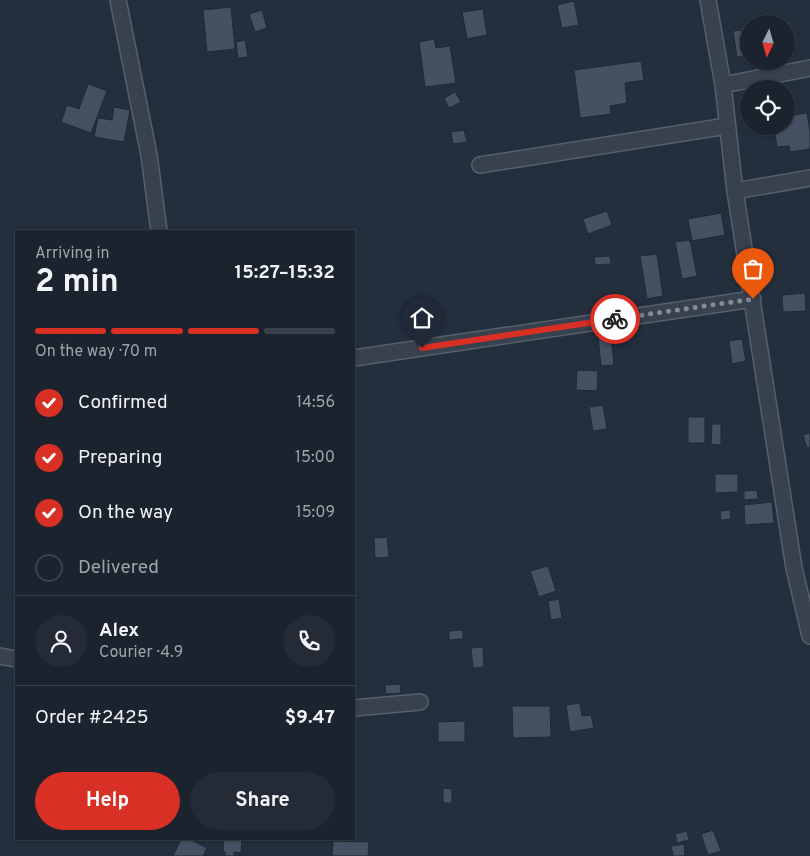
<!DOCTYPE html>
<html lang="en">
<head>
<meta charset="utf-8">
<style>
	body { margin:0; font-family:Overpass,sans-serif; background:#242b36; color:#f1f3f6; height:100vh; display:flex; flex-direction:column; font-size:19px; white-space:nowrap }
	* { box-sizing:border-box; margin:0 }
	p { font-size:16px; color:#a0a4aa }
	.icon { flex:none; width:28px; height:28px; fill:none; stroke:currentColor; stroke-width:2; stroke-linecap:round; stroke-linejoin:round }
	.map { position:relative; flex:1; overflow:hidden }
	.panel { position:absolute; left:15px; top:230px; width:340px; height:610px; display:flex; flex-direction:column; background:#1b232e; border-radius:0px; box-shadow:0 1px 4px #0004,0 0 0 1px #39404a }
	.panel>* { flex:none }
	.needle { width:32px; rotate:185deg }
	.controls { position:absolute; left:740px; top:15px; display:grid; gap:10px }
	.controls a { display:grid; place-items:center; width:55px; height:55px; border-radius:50%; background:#1b232e; box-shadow:0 1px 4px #0004,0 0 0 1px #39404a; font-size:25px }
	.pin { position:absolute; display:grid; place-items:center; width:42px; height:42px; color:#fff; margin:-51px -21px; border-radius:50% 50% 50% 0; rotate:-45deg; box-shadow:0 0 5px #0007 }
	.pin .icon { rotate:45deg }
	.courier { position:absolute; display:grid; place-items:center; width:50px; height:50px; margin:-25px; border:4px solid #d93025; border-radius:50%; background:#fff; color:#222; box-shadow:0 1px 6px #0007 }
	.overview em { font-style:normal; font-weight:700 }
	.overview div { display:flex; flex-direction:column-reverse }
	.overview { display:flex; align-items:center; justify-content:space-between; height:85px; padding:0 20px }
	h1 { font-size:32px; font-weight:700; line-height:38px }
	.bar { display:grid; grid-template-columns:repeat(4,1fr); gap:8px 5px; align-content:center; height:60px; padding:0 20px }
	.bar i { height:6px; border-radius:4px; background:#39404a }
	.bar .active { background:#d93025 }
	.bar p { grid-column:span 4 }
	.line { display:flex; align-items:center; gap:12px; padding:0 20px; border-top:1px solid #39404a }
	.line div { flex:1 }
	.round { display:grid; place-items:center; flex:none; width:52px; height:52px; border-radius:26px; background:#242b36 }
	ol { padding:0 20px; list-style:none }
	li { display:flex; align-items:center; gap:15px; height:55px }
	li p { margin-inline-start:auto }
	li .icon { padding:5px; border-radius:50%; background:#d93025; color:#fff; stroke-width:4 }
	li:last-child { color:#a0a4aa }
	li i { width:28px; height:28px; border:2px solid #39404a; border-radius:50% }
	.button { display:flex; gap:10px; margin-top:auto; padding:10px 20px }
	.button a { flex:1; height:58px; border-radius:30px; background:#d93025; color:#fff; font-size:20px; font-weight:700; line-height:58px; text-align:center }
	.button a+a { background:#242b36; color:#f1f3f6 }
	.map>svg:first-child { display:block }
	.building { fill:#455162; stroke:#1f2835 }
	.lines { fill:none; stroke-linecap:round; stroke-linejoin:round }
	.minor-casing { stroke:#565f6c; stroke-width:18 }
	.minor { stroke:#38414e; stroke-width:15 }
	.done { stroke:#828b98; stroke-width:5; stroke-dasharray:0 9 }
	.route { stroke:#d93025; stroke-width:6 }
</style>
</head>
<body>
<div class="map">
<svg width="810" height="856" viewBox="0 0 810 856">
	<rect width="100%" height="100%" fill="#242f3e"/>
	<path class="building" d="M574,1L579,25L562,28L557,5Z
		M231,7L235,49L207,52L203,10Z
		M483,9L487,35L467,39L462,12Z
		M262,10L267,28L255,32L249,14Z
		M742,30L746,56L737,57L733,31Z
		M434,39L436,48L450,46L456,83L425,87L419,42Z
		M245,40L248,57L238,58L236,42Z
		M641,61L644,80L625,83L627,103L610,106L611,114L580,118L574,70Z
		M88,84L107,91L91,133L61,122L67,105L79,109Z
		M455,92L461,102L449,108L444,98Z
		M114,107L130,110L124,142L94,137L98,118L112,120Z
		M807,113L810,132V149L790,152L789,146L777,147L774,126H786V116Z
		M464,130L467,142L453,144L451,132Z
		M607,211L612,225L588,234L583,219Z
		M721,213L725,235L692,241L688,219Z
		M690,240L697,276L682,279L675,242Z
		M657,254L663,296L647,299L640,256Z
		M610,256L611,264L595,265L594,257Z
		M805,293L806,311L783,312L782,295Z
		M611,336L614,365L601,366L598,337Z
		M742,339L746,361L732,364L729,341Z
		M577,370L598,371L597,391L576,390Z
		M603,405L607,429L593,431L589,407Z
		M688,417H705V443H688Z
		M712,424H721V445L711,444Z
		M810,433V447L807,448L803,435Z
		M715,474H738V492L715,493Z
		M757,490L758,499L744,500V491Z
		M772,502L774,523L745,525L744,505Z
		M730,510L731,519L721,520L720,511Z
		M387,537L389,557L375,558L374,538Z
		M548,566L556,591L539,597L530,571Z
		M559,599L562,618L551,620L548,601Z
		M463,630V639L449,640V631Z
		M483,647L484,667L473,668L471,648Z
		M400,684L401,693L386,694L385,685Z
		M580,703L582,716L591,715L594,728L570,732L566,705Z
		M512,706H550L551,737L513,738Z
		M465,721V742H438V722Z
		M443,788L452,789V803H443Z
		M713,830L721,851L708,855L701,834Z
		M687,831L689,840L677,843L675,834Z
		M181,839H189L207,848L203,856H173Z
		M224,839H242L241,853L234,852V855L240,856H225V852H223Z
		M333,841L369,842L368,856H332Z
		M684,844L685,856H673L671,846Z"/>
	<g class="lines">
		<g class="minor-casing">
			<path id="minor" d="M118,0L149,155L159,231
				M708,0L723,85L735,191L794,568L810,636
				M723,85L810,68
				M480,165L727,126
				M735,191L810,178
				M354,358L753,299
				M0,656L16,659
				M354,708L420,702"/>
		</g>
		<use href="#minor" class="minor"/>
	</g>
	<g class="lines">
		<path class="done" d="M615,319L753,299"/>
		<path class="route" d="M422,348L615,319"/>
	</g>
</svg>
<div class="controls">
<a><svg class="needle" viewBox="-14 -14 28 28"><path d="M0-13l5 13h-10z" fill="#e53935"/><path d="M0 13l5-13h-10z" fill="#a0a4aa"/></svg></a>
<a><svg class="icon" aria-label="locate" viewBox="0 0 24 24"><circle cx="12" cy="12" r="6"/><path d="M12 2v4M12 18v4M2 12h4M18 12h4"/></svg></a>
</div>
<div class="pin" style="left:753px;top:299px;background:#ea580c"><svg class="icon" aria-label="bag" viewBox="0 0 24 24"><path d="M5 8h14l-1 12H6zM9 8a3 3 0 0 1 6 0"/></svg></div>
<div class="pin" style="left:422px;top:348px;background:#1f2937"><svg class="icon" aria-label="home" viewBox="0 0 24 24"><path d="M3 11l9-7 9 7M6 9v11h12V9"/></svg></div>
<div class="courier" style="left:615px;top:319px"><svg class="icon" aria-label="bike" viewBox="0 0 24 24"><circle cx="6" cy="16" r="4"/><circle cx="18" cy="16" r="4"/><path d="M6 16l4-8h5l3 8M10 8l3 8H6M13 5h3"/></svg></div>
<section class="panel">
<div class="overview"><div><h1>2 min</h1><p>Arriving in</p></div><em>15:27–15:32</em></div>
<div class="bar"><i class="active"></i><i class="active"></i><i class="active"></i><i></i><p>On the way · 70 m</p></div>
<ol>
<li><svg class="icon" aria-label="check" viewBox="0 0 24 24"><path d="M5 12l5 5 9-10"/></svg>Confirmed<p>14:56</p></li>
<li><svg class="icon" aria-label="check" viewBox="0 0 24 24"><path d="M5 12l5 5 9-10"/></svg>Preparing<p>15:00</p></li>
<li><svg class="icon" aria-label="check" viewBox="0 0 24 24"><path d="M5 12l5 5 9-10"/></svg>On the way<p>15:09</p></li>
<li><i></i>Delivered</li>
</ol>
<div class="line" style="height:90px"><a class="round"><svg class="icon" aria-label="person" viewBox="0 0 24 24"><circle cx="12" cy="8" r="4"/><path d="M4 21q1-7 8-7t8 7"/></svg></a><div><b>Alex</b><p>Courier · 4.9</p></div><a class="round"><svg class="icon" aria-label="phone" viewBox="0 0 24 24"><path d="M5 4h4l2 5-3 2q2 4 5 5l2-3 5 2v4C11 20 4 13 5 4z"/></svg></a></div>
<div class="line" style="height:65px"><div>Order #2425</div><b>$9.47</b></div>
<div class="button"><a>Help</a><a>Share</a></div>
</section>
</div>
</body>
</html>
